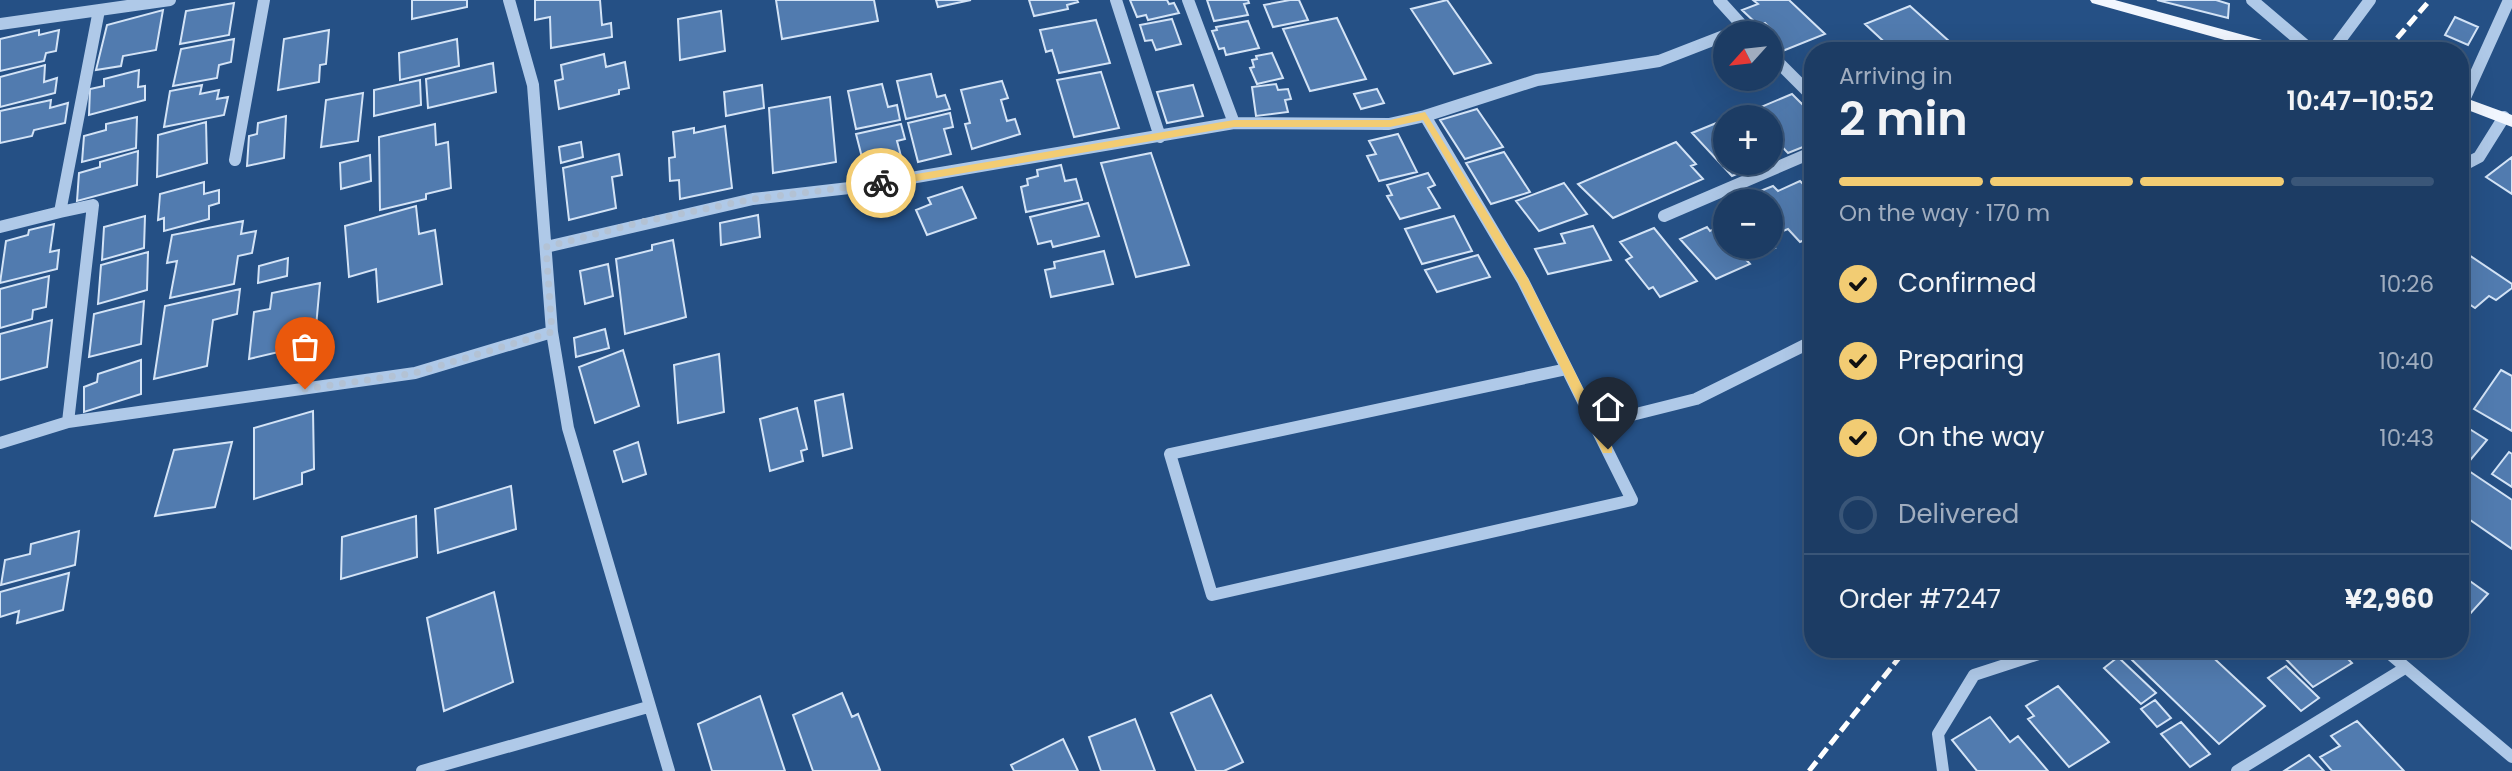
<!DOCTYPE html>
<html lang="en">
<head>
<meta charset="utf-8">
<style>
	body { margin:0; font-family:Poppins,sans-serif; background:#29476d; color:#f1f3f6; height:100vh; display:flex; flex-direction:column; font-size:26px; white-space:nowrap }
	* { box-sizing:border-box; margin:0 }
	p { font-size:23px; color:#a0adbf }
	.icon { flex:none; width:38px; height:38px; fill:none; stroke:currentColor; stroke-width:2; stroke-linecap:round; stroke-linejoin:round }
	.map { position:relative; flex:1; overflow:hidden }
	.drawer { position:absolute; left:1804px; top:42px; width:665px; height:616px; display:flex; flex-direction:column; background:#1c3c64; border-radius:28px; box-shadow:0 7px 28px #0002,0 0 0 2px #3a5678 }
	.drawer>* { flex:none }
	.needle { width:46px; rotate:243deg }
	.tools { position:absolute; left:1713px; top:21px; display:grid; gap:14px }
	.tools a { display:grid; place-items:center; width:70px; height:70px; border-radius:50%; background:#1c3c64; box-shadow:0 7px 28px #0002,0 0 0 2px #3a5678; font-size:35px }
	.pin { position:absolute; display:grid; place-items:center; width:60px; height:60px; color:#fff; margin:-72px -30px; border-radius:50% 50% 50% 0; rotate:-45deg; box-shadow:0 0 7px #0007 }
	.pin .icon { rotate:45deg }
	.courier { position:absolute; display:grid; place-items:center; width:70px; height:70px; margin:-35px; border:5px solid #f2cc73; border-radius:50%; background:#fff; color:#222; box-shadow:0 2px 9px #0007 }
	.head em { font-style:normal; font-weight:600 }
	.head div { display:flex; flex-direction:column-reverse }
	.head { display:flex; align-items:center; justify-content:space-between; height:119px; padding:0 35px }
	h1 { font-size:46px; font-weight:600; line-height:52px }
	.bar { display:grid; grid-template-columns:repeat(4,1fr); gap:10px 7px; align-content:center; height:84px; padding:0 35px }
	.bar i { height:9px; border-radius:5px; background:#3a5678 }
	.bar .current { background:#f2cc73 }
	.bar p { grid-column:span 4 }
	.line { display:flex; align-items:center; gap:18px; padding:0 35px; border-top:2px solid #3a5678 }
	.line div { flex:1 }
	ol { padding:0 35px; list-style:none }
	li { display:flex; align-items:center; gap:21px; height:77px }
	li p { margin-inline-start:auto }
	li .icon { padding:7px; border-radius:50%; background:#f2cc73; color:#111; stroke-width:4 }
	li:last-child { color:#a0adbf }
	li i { width:38px; height:38px; border:4px solid #3a5678; border-radius:50% }
	.map>svg:first-child { display:block }
	.building { fill:#517baf; stroke:#d3e3f6; stroke-width:2 }
	.lines { fill:none; stroke-linecap:round; stroke-linejoin:round }
	.minor { stroke:#afc9e8; stroke-width:12 }
	.major { fill:#f1f6fe; fill-rule:evenodd }
	.rail { stroke:#fff; stroke-width:5; stroke-dasharray:12 5; stroke-linecap:butt }
	.route { fill:#f2cc73 }
	.done { stroke:#b3c2d4; stroke-width:7; stroke-dasharray:0 12.6 }
</style>
</head>
<body>
<div class="map">
<svg width="2512" height="771" viewBox="0 0 2512 771">
	<rect width="100%" height="100%" fill="#255085"/>
	<path class="building" d="M412,0H467V7L412,19Z
		M535,0H600L602,25L611,23L612,37L551,48L550,17L535,20Z
		M776,0H874L878,21L782,39Z
		M936,0H971L938,7Z
		M1029,0H1077L1078,2L1067,5L1068,9L1034,16Z
		M1130,0H1167L1169,4L1174,3L1179,13L1148,20L1146,15L1137,17Z
		M1207,0H1248L1249,3L1244,4L1248,15L1214,21Z
		M1290,0H1299L1308,20L1273,27L1264,5Z
		M1447,0L1491,63L1454,74L1411,9Z
		M1753,0H1789L1825,34L1780,52L1771,43V33H1761L1771,29L1765,23L1759,26L1742,10L1758,4Z
		M2157,0H2216L2229,4L2228,18Z
		M234,3L229,35L180,44L186,11Z
		M1910,6L1950,42L1930,51H1894L1865,24Z
		M163,10L156,50L123,56L121,66L96,70L107,25Z
		M721,11L725,51L680,60L678,19Z
		M2455,17L2478,27L2468,45L2445,35Z
		M1337,18L1366,79L1310,91L1283,29Z
		M1172,19L1181,44L1156,50L1152,40L1145,41L1140,25Z
		M1096,20L1110,63L1059,73L1052,50L1046,52L1040,30Z
		M1248,21L1259,48L1226,55L1224,48L1219,49L1212,31L1217,30L1216,27Z
		M39,30V35L59,30L56,51L46,53L44,61L0,71V39Z
		M329,30L326,64L320,65L319,82L278,90L284,39Z
		M234,39L231,62L219,65L217,78L173,86L181,49Z
		M457,39L459,66L400,80L399,53Z
		M1272,53L1283,78L1257,84L1250,68L1254,67L1252,60L1257,59L1256,56Z
		M604,54L606,67L625,62L629,88L619,90V94L559,109L555,81L563,79L561,65Z
		M493,63L496,92L428,108L426,79Z
		M45,65L44,82L57,78L55,93L0,107V77Z
		M139,70L138,87L145,86V100L89,115L90,89L104,86V79Z
		M1101,72L1119,128L1074,137L1057,80Z
		M931,74L937,97L945,95L950,109L906,119L897,81Z
		M420,80L421,105L374,116V90Z
		M1002,81L1008,98L1001,100L1007,121L1015,119L1020,134L972,149L965,124L970,123L961,90Z
		M882,84L888,107L897,105L900,120L856,129L848,91Z
		M1276,84L1278,90L1288,89L1291,99L1285,100L1288,112L1256,116L1252,87Z
		M202,85L200,94L219,90L217,99L228,97L224,115L164,127L170,91Z
		M762,85L764,108L726,116L724,92Z
		M1193,85L1203,116L1167,123L1157,92Z
		M1377,89L1384,103L1361,109L1354,94Z
		M363,93L358,141L321,147L326,100Z
		M1792,94L1813,115V143L1788,153L1771,135V117H1754L1749,112Z
		M830,97L836,162L773,173L769,108Z
		M51,100L50,108L68,103L65,123L34,130L32,136L0,143V111Z
		M1477,109L1503,147L1465,159L1440,120Z
		M950,113L953,127L944,129L951,154L918,162L908,123Z
		M286,116L284,158L247,166L249,136L257,134L258,123Z
		M137,117L136,148L82,162L84,136L106,130V124Z
		M1726,119V163H1762L1732,176L1692,133Z
		M206,122L207,163L157,177L158,135Z
		M435,124L436,145L448,142L451,188L426,194V199L380,210L379,137Z
		M901,124L905,139L897,141L903,164L866,173L856,134Z
		M725,126L732,188L680,199L679,180L670,181L669,158L675,157L673,132L694,128V133Z
		M1398,134L1417,172L1379,181L1367,156L1376,154L1369,141Z
		M581,142L583,157L561,163L559,147Z
		M1676,142L1696,164L1691,166L1703,179L1613,218L1578,184Z
		M138,151L137,185L77,201L79,173L100,167V162Z
		M1504,152L1530,192L1491,204L1466,163Z
		M1151,153L1189,265L1136,277L1101,163Z
		M619,154L622,175L612,177L616,208L569,220L563,168Z
		M370,155L371,181L341,189L340,163Z
		M2512,157V194L2486,177Z
		M1061,165L1065,181L1076,179L1082,200L1026,212L1021,187L1028,185L1027,179L1038,176L1037,170Z
		M1428,173L1435,185L1428,188L1440,208L1400,219L1387,196L1392,195L1387,185Z
		M1800,181L1813,194V236L1800,242L1788,229L1778,233L1771,226V201H1748L1745,197L1773,186L1778,191Z
		M204,182V194L219,190V203L209,206V219L164,231V218L158,220L160,194Z
		M1564,183L1587,214L1539,231L1516,201Z
		M962,187L976,218L927,235L916,210L931,204L928,198Z
		M1088,203L1099,236L1053,247L1051,241L1038,244L1030,217Z
		M416,206L419,234L435,230L442,284L378,302L376,269L349,277L345,226Z
		M758,215L760,237L721,245L720,223Z
		M145,216L144,248L102,260L104,227Z
		M1454,216L1472,251L1422,264L1405,229Z
		M243,221L241,234L256,231L252,253L238,256L234,284L170,298L177,261L167,263L172,235Z
		M54,224L50,252L59,250L57,269L0,283L6,241L28,235L29,230Z
		M1593,226L1611,260L1548,274L1535,249L1565,243L1561,234Z
		M1707,227L1710,231L1717,227L1726,237V247H1735L1750,264L1716,279L1680,239Z
		M1654,228L1697,281L1660,297L1653,287L1649,289L1626,260L1632,257L1620,242Z
		M673,240L686,317L625,334L616,259L652,250V245Z
		M1771,244L1775,248L1753,258L1743,247H1771Z
		M2460,249L2512,284V288L2496,300L2489,296L2475,308L2460,298Z
		M1104,251L1113,284L1051,297L1045,270L1055,268L1054,262Z
		M148,252L147,290L98,304L101,265Z
		M1478,255L1490,277L1437,292L1425,270Z
		M288,258L287,276L258,283L259,266Z
		M608,264L613,296L585,304L580,271Z
		M49,276L46,307L33,310L32,319L0,328V289Z
		M320,283L315,338L283,344V351L249,359L254,312L270,309L272,293Z
		M240,289L237,314L213,320L207,366L154,379L165,306Z
		M144,301L141,344L89,357L94,314Z
		M52,320L47,367L0,380V334Z
		M605,329L609,348L576,357L574,338Z
		M623,350L639,406L595,423L579,367Z
		M719,354L724,412L678,423L674,365Z
		M141,360V394L84,412V387L97,382L98,374Z
		M2501,370L2512,376V431L2474,409Z
		M843,394L852,448L823,456L815,401Z
		M797,408L807,449L801,451L803,461L770,471L760,419Z
		M313,411L314,469L302,473V484L254,499V428Z
		M2460,423L2487,440L2467,464L2460,460Z
		M232,442L215,507L155,516L174,450Z
		M638,442L646,474L623,482L614,451Z
		M2509,452L2512,454V487L2492,474Z
		M2460,465L2512,500V549L2460,513Z
		M511,486L516,529L438,553L435,509Z
		M416,516L417,557L341,579L342,537Z
		M79,531L75,565L1,585L5,560L30,554L31,544Z
		M69,573L63,610L17,623L19,611L0,617V592Z
		M2460,574L2488,594L2460,625Z
		M494,592L513,682L444,711L427,618Z
		M2142,649H2204L2265,706L2219,744L2130,658Z
		M2276,649H2338L2352,663L2313,687Z
		M2118,657L2156,693L2141,704L2104,668Z
		M2286,666L2319,698L2301,711L2268,678Z
		M2058,686L2109,742L2069,767L2028,719L2034,716L2026,706Z
		M842,693L852,717L858,714L880,770L877,771H813L793,715Z
		M1211,695L1243,762L1224,771H1196L1171,713Z
		M760,696L785,771H712L698,724Z
		M2155,700L2171,718L2157,727L2141,709Z
		M1990,717L2010,742L2018,736L2048,771H1977L1952,740Z
		M1135,719L1155,771H1101L1089,737Z
		M2357,721L2404,771H2332L2320,757L2340,746L2331,736Z
		M2181,722L2210,754L2190,767L2161,734Z
		M1063,739L1078,771H1014L1011,765Z
		M2309,755L2324,771H2284Z"/>
	<g class="lines">
		<path class="minor" d="M509,0L533,85L552,332L568,428L669,771
			M1116,0L1160,137
			M1188,0L1234,123
			M1719,0L1749,33
			M2252,0L2312,51
			M0,24L170,0
			M2332,51L2370,0
			M1771,55L1813,97
			M2463,102L2509,0
			M1425,116L1523,281L1567,369
			M235,160L264,0
			M2460,167L2479,157L2504,117
			M1664,216L1813,152
			M0,227L60,212
			M546,247L753,199L858,187L1234,123L1389,124L1425,116L1537,80L1659,61L1726,35
			M1567,369L1632,500L1212,595L1170,454Z
			M68,422L93,205L60,212L99,10
			M1596,424L1696,399L1813,341
			M0,443L68,422L415,373L552,332
			M2384,649L2512,757
			M422,771L648,707
			M1943,771L1938,734L1974,675L2054,649
			M2237,771L2405,668"/>
		<path class="major" d="M2090,0H2115L2284,46L2291,51H2264L2092,3Z
			M2460,96L2512,115V127L2460,107Z"/>
		<path class="rail" d="M2386,51L2430,0
			M1809,771L1906,649"/>
	</g>
	<path class="route" d="M1425,112L1527,277L1612,446V453H1603L1519,283L1423,120L1390,127H1234L881,187L876,183L881,180L1234,120H1390Z"/>
	<g class="lines">
		<path class="done" d="M305,389L415,373L552,332L546,247L642,222L753,199L881,183"/>
	</g>
</svg>
<div class="tools">
<a><svg class="needle" viewBox="-14 -14 28 28"><path d="M0-13l5 13h-10z" fill="#e53935"/><path d="M0 13l5-13h-10z" fill="#a0adbf"/></svg></a>
<a>+</a>
<a>−</a>
</div>
<div class="pin" style="left:305px;top:389px;background:#ea580c"><svg class="icon" aria-label="bag" viewBox="0 0 24 24"><path d="M5 8h14l-1 12H6zM9 8a3 3 0 0 1 6 0"/></svg></div>
<div class="pin" style="left:1608px;top:449px;background:#1f2937"><svg class="icon" aria-label="home" viewBox="0 0 24 24"><path d="M3 11l9-7 9 7M6 9v11h12V9"/></svg></div>
<div class="courier" style="left:881px;top:183px"><svg class="icon" aria-label="bike" viewBox="0 0 24 24"><circle cx="6" cy="16" r="4"/><circle cx="18" cy="16" r="4"/><path d="M6 16l4-8h5l3 8M10 8l3 8H6M13 5h3"/></svg></div>
<section class="drawer">
<div class="head"><div><h1>2 min</h1><p>Arriving in</p></div><em>10:47–10:52</em></div>
<div class="bar"><i class="current"></i><i class="current"></i><i class="current"></i><i></i><p>On the way · 170 m</p></div>
<ol>
<li><svg class="icon" aria-label="check" viewBox="0 0 24 24"><path d="M5 12l5 5 9-10"/></svg>Confirmed<p>10:26</p></li>
<li><svg class="icon" aria-label="check" viewBox="0 0 24 24"><path d="M5 12l5 5 9-10"/></svg>Preparing<p>10:40</p></li>
<li><svg class="icon" aria-label="check" viewBox="0 0 24 24"><path d="M5 12l5 5 9-10"/></svg>On the way<p>10:43</p></li>
<li><i></i>Delivered</li>
</ol>
<div class="line" style="height:91px"><div>Order #7247</div><b>¥2,960</b></div>
</section>
</div>
</body>
</html>
